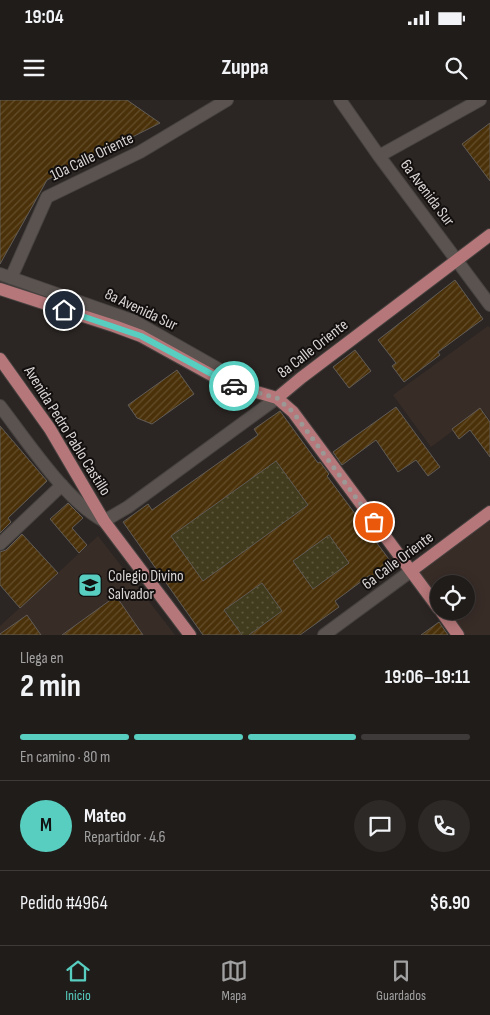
<!DOCTYPE html>
<html lang="es">
<head>
<meta charset="utf-8">
<style>
	body { margin:0; font-family:"Sofia Sans Condensed",sans-serif; background:#2d2927; color:#f1f3f6; height:100vh; display:flex; flex-direction:column; font-size:19px; white-space:nowrap }
	* { box-sizing:border-box; margin:0 }
	p { font-size:16px; color:#a2a1a2 }
	.icon { flex:none; width:28px; height:28px; fill:none; stroke:currentColor; stroke-width:2; stroke-linecap:round; stroke-linejoin:round }
	.map { position:relative; height:535px; overflow:hidden }
	.panel { display:flex; flex-direction:column; background:#201c1a; flex:1 }
	.panel>* { flex:none }
	.tools { position:absolute; left:430px; top:475px; display:grid; gap:10px }
	.tools a { display:grid; place-items:center; width:45px; height:45px; border-radius:50%; background:#201c1a; box-shadow:0 2px 12px #0003,0 0 0 1px #3d3a39; font-size:25px }
	.pin { position:absolute; display:grid; place-items:center; width:42px; height:42px; color:#fff; margin:-21px; border:2px solid #fff; border-radius:50%; box-shadow:0 1px 5px #0007 }
	.courier { position:absolute; display:grid; place-items:center; width:50px; height:50px; margin:-25px; border:4px solid #58cec0; border-radius:50%; background:#fff; color:#222; box-shadow:0 1px 6px #0007 }
	.overview em { font-style:normal; font-weight:700 }
	.overview div { display:flex; flex-direction:column-reverse }
	.overview { display:flex; align-items:center; justify-content:space-between; height:85px; padding:0 20px }
	h1 { font-size:32px; font-weight:700; line-height:38px }
	.bar { display:grid; grid-template-columns:repeat(4,1fr); gap:8px 5px; align-content:center; height:60px; padding:0 20px }
	.bar i { height:6px; border-radius:4px; background:#3d3a39 }
	.bar .current { background:#58cec0 }
	.bar p { grid-column:span 4 }
	.line { display:flex; align-items:center; gap:12px; padding:0 20px; border-top:1px solid #3d3a39 }
	.line div { flex:1 }
	.round { display:grid; place-items:center; flex:none; width:52px; height:52px; border-radius:26px; background:#2d2927 }
	.status { display:flex; justify-content:space-between; align-items:center; height:35px; padding:0 25px; background:#201c1a; direction:ltr }
	.status svg { height:14px; fill:currentColor }
	header { display:flex; justify-content:space-between; align-items:center; height:65px; padding:0 20px; background:#201c1a; font-size:22px; font-weight:700 }
	.dock { display:flex; justify-content:space-around; align-items:center; height:70px; border-top:1px solid #3d3a39; background:#201c1a; font-size:14px; color:#a2a1a2 }
	.dock a { display:grid; justify-items:center; gap:2px }
	.dock .current { color:#58cec0 }
	.map>svg:first-child { display:block }
	.built { fill:#382c27 }
	.green { fill:url(#green-dots) }
	.building { fill:url(#building-hatch); stroke:#615c57; fill-rule:evenodd }
	.lines { fill:none; stroke-linecap:round; stroke-linejoin:round }
	.minor-casing { stroke:#474240; stroke-width:14 }
	.major-casing { stroke:#474240; stroke-width:14 }
	.minor { stroke:#5a5350; stroke-width:12 }
	.major { stroke:#b57779; stroke-width:12 }
	.done { stroke:#9c9896; stroke-width:5; stroke-dasharray:0 9 }
	.route { stroke:#58cec0; stroke-width:6 }
	.labels { text-anchor:middle; dominant-baseline:central; stroke-width:4; stroke-linejoin:round; paint-order:stroke }
	.street-label { font-size:16px; fill:#d9d5d4; stroke:#120f0e }
	.poi-label { font-size:16px; fill:#d9d5d4; stroke:#120f0e; text-anchor:start }
</style>
</head>
<body>
<div class="status"><b>19:04</b><svg viewBox="0 0 49 12"><path d="M0 12V9h3v3zM5 12V6h3v6zM10 12V3h3v9zM15 12V0h3v12zM26 1h20v11H26zM47 4h2v5h-2z"/></svg></div>
<header><svg class="icon" aria-label="menu" viewBox="0 0 24 24"><path d="M4 6h16M4 12h16M4 18h16"/></svg>Zuppa<svg class="icon" aria-label="search" viewBox="0 0 24 24"><circle cx="10" cy="10" r="6"/><path d="M15 15l6 6"/></svg></header>
<div class="map">
<svg width="490" height="535" viewBox="0 0 490 535">
	<defs>
		<pattern id="green-dots" width="8" height="8" patternUnits="userSpaceOnUse" patternTransform="scale(1.25)"><rect width="8" height="8" fill="#413c1d"/><path d="M2 2h.1M6 6h.1" fill="none" stroke="#5c573d" stroke-width="1.8" stroke-linecap="round"/></pattern>
		<pattern id="building-hatch" width="6" height="6" patternUnits="userSpaceOnUse" patternTransform="scale(1.25)"><rect width="6" height="6" fill="#4a3109"/><path d="M-1 1l2-2M0 6l6-6M5 7l2-2" fill="none" stroke="#644e2c"/></pattern>
	</defs>
	<rect width="100%" height="100%" fill="#2b2623"/>
	<path class="built" d="M488,226L490,228V320L482,309L431,347L393,295Z
		M490,413V535H458L441,511H466V484H439V508L411,471Z
		M98,436L175,535H0V526Z"/>
	<path class="green" d="M276,361L308,405L203,481L171,436Z
		M329,435L349,463L313,489L293,461Z
		M262,483L282,511L249,535H242L224,510Z"/>
	<path class="building" d="M0,0H127L160,23L47,80L0,164Z
		M490,23V81L462,44Z
		M455,180L483,219L438,252L440,255L404,282L392,266L396,263L378,240Z
		M355,250L371,271L349,288L333,267Z
		M177,270L194,294L152,324L137,318L128,305Z
		M396,307L440,367L428,376L416,360L398,372L376,340L342,365L333,352Z
		M480,308L490,322V357L470,330L459,339L452,329Z
		M280,311L318,363L320,362L329,374L327,376L394,466L374,481L370,475L335,501L339,507L300,535H249L282,511L262,483L224,510L242,535H203L123,422L148,404L152,410L258,335L254,329ZM276,361L308,405L203,481L171,436ZM329,435L349,463L313,489L293,461Z
		M0,326L47,381L8,418L11,422L0,433Z
		M68,403L83,418L72,428L87,445L79,453L50,419Z
		M22,434L58,473L20,508L0,485V452L6,450Z
		M116,496L143,535H62Z
		M27,515L41,535H0V534Z
		M439,522L448,535H421Z"/>
	<g class="lines">
		<g class="minor-casing">
			<path id="minor" d="M340,0L379,56L490,205
				M379,56L480,0
				M0,174L134,221L252,288
				M11,178L47,97L140,52L227,0
				M0,306C27,341 66,401 104,421L128,407L277,298
				M0,444L62,385
				M324,535L411,471"/>
		</g>
		<g class="major-casing">
			<path id="major" d="M0,189L114,226L141,236L226,283L277,298L293,312L439,509
				M0,259L50,329L104,421L190,535
				M277,298L301,278L490,135
				M411,471L490,412
				M441,511L458,535"/>
		</g>
		<use href="#minor" class="minor"/>
		<use href="#major" class="major"/>
	</g>
	<g class="lines">
		<path class="done" d="M234,286L277,298L293,312L374,422"/>
		<path class="route" d="M64,210L141,236L234,286"/>
	</g>
	<defs>
		<g id="school-square" transform="scale(1.25)"><rect x="-9" y="-9" width="18" height="18" rx="4" fill="#58cec0" stroke="#120f0e"/><path d="M0-5L7-2L0 1L-7-2ZM-4 1L0 2.5L4 1V4Q0 6-4 4Z" fill="#111"/></g>
	</defs>
	<g fill-rule="evenodd">
		<use href="#school-square" x="90" y="485"/>
	</g>
	<g class="labels">
		<g class="street-label">
			<text transform="translate(92 57) rotate(-26)">10a Calle Oriente</text>
			<text transform="translate(427 93) rotate(53)">6a Avenida Sur</text>
			<text transform="translate(141 210) rotate(25)">8a Avenida Sur</text>
			<text transform="translate(313 249) rotate(-38)">8a Calle Oriente</text>
			<text transform="translate(67 331) rotate(58)">Avenida Pedro Pablo Castillo</text>
			<text transform="translate(398 461) rotate(-37)">6a Calle Oriente</text>
		</g>
		<g class="poi-label">
			<text x="108" y="476">Colegio Divino<tspan x="108" dy="18">Salvador</tspan></text>
		</g>
	</g>
</svg>
<div class="tools">
<a><svg class="icon" aria-label="locate" viewBox="0 0 24 24"><circle cx="12" cy="12" r="6"/><path d="M12 2v4M12 18v4M2 12h4M18 12h4"/></svg></a>
</div>
<div class="pin" style="left:374px;top:422px;background:#ea580c"><svg class="icon" aria-label="bag" viewBox="0 0 24 24"><path d="M5 8h14l-1 12H6zM9 8a3 3 0 0 1 6 0"/></svg></div>
<div class="pin" style="left:64px;top:210px;background:#1f2937"><svg class="icon" aria-label="home" viewBox="0 0 24 24"><path d="M3 11l9-7 9 7M6 9v11h12V9"/></svg></div>
<div class="courier" style="left:234px;top:286px"><svg class="icon" aria-label="car" viewBox="0 0 24 24"><path d="M5 17H2v-5l4-1 3-4h7l3 4 3 1v5h-3M9 17h6M6 11h13"/><circle cx="7" cy="17" r="2"/><circle cx="17" cy="17" r="2"/></svg></div>
</div>
<section class="panel">
<div class="overview"><div><h1>2 min</h1><p>Llega en</p></div><em>19:06–19:11</em></div>
<div class="bar"><i class="current"></i><i class="current"></i><i class="current"></i><i></i><p>En camino · 80 m</p></div>
<div class="line" style="height:90px"><b class="round" style="background:#58cec0;color:#111">M</b><div><b>Mateo</b><p>Repartidor · 4.6</p></div><a class="round"><svg class="icon" aria-label="chat" viewBox="0 0 24 24"><path d="M4 5h16v11H9l-5 4z"/></svg></a><a class="round"><svg class="icon" aria-label="phone" viewBox="0 0 24 24"><path d="M5 4h4l2 5-3 2q2 4 5 5l2-3 5 2v4C11 20 4 13 5 4z"/></svg></a></div>
<div class="line" style="height:65px"><div>Pedido #4964</div><b>$6.90</b></div>
</section>
<nav class="dock">
<a class="current"><svg class="icon" aria-label="home" viewBox="0 0 24 24"><path d="M3 11l9-7 9 7M6 9v11h12V9"/></svg>Inicio</a>
<a><svg class="icon" aria-label="map" viewBox="0 0 24 24"><path d="M3 6l6-2 6 2 6-2v14l-6 2-6-2-6 2zM9 4v14M15 6v14"/></svg>Mapa</a>
<a><svg class="icon" aria-label="saved" viewBox="0 0 24 24"><path d="M7 4h10v16l-5-4-5 4z"/></svg>Guardados</a>
</nav>
</body>
</html>
